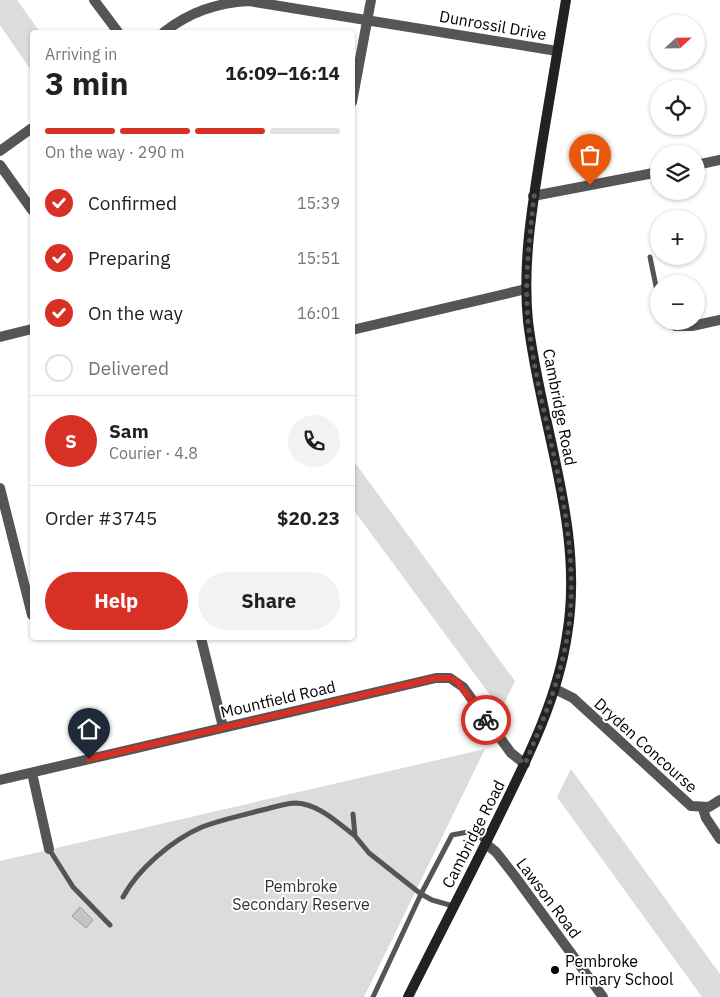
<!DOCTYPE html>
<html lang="en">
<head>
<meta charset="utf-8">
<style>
	body { margin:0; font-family:"IBM Plex Sans",sans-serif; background:#f2f2f2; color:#202124; height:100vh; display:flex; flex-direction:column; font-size:19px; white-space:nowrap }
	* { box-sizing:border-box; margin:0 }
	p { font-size:16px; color:#757577 }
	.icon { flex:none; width:28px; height:28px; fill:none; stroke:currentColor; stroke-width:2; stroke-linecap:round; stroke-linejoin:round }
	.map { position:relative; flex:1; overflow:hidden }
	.drawer { position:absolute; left:30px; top:30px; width:325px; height:610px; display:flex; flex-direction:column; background:#fff; border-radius:5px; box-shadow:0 1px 4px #0004 }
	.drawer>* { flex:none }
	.needle { width:32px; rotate:68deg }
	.controls { position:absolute; left:650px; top:15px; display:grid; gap:10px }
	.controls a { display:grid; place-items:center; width:55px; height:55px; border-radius:50%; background:#fff; box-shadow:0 1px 4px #0004; font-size:25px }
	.pin { position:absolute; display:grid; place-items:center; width:42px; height:42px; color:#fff; margin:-51px -21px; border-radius:50% 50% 50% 0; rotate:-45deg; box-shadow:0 0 5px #0007 }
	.pin .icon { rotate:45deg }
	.courier { position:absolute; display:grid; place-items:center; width:50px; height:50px; margin:-25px; border:4px solid #d93025; border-radius:50%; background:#fff; color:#222; box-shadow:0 1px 6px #0007 }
	.head em { font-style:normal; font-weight:800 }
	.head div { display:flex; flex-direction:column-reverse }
	.head { display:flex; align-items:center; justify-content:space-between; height:85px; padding:0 15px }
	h1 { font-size:32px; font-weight:800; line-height:38px }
	.bar { display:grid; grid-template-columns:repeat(4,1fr); gap:8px 5px; align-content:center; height:60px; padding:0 15px }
	.bar i { height:6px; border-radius:4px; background:#e0e0e0 }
	.bar .on { background:#d93025 }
	.bar p { grid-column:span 4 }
	.line { display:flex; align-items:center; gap:12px; padding:0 15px; border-top:1px solid #e0e0e0 }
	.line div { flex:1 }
	.round { display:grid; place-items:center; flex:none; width:52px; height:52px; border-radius:26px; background:#f2f2f2 }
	ol { padding:0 15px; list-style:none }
	li { display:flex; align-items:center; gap:15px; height:55px }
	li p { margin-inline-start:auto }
	li .icon { padding:5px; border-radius:50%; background:#d93025; color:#fff; stroke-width:4 }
	li:last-child { color:#757577 }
	li i { width:28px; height:28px; border:2px solid #e0e0e0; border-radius:50% }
	.cta { display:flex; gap:10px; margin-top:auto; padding:10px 15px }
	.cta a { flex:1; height:58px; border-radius:30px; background:#d93025; color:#fff; font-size:20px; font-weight:800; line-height:58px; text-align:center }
	.cta a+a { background:#f2f2f2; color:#202124 }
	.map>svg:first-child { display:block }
	.green { fill:#dcdcdc }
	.building { fill:#c4c4c4; stroke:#999 }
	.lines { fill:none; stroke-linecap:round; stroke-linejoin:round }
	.lane { stroke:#555; stroke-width:5 }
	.street { stroke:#555; stroke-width:10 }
	.secondary { stroke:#222; stroke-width:10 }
	.done { stroke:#595959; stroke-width:5; stroke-dasharray:0 9 }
	.route { stroke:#d93025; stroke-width:6 }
	.poi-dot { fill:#000; stroke:#fff; stroke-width:2 }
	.labels { text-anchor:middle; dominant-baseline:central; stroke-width:4; stroke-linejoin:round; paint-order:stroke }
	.street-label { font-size:16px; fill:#000; stroke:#fff }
	.park-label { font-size:16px; fill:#333; stroke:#fff }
	.poi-label { font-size:16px; fill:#000; stroke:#fff; text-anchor:start }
</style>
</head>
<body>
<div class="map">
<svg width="720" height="997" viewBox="0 0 720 997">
	<rect width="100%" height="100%" fill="#fff"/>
	<path class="green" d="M0,0H17L40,32H32V72L0,25Z
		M353,460L515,681L501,710L353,509Z
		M485,749L364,997H0V861Z
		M571,769L720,974V997H702L557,797Z"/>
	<path class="building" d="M80,907L93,920L86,928L72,916Z"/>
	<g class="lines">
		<path class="lane" d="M650,257L659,301
			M353,814L355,836L369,853L421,894L432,900L453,906
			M49,849L73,887L110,925
			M123,897C138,869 172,840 202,827C220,820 240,816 258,811C269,809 284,803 296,803C319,804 338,823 355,836
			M373,997L421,894L452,835L468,832L478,834L486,844"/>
		<path class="street" d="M94,0L118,32
			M164,32C190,12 216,3 249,1L557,51
			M352,102L371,0
			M0,151L32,128
			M0,165L32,210
			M696,165L720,160
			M533,196L659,172
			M675,326H692L720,320
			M352,330L526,289
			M0,337L32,329
			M0,488L32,615
			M201,638L223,727
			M555,689L573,698L691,806L709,807L720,800
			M32,773L49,849
			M0,780L436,678H450L463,687L511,753L525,764
			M703,809L706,818L720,839
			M486,844L496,852L514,875L603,997"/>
		<path class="secondary" d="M408,997C440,933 473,870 504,806C531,751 558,696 567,635C585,529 540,425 528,321C522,262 533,202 542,144C550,96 558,48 566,0"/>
	</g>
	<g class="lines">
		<path class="done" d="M486,720L511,753L525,764C545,716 565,669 570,616C579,515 539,420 528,321C524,279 530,237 534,196L590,185"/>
		<path class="route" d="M89,759L436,678H450L457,681L486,720"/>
	</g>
	<circle class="poi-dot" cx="555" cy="970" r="5"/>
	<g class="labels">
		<g class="street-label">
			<text transform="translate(493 25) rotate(10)">Dunrossil Drive</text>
			<text transform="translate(560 407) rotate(79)">Cambridge Road</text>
			<text transform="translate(278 699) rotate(-13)">Mountfield Road</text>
			<text transform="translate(646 745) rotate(42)">Dryden Concourse</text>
			<text transform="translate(473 834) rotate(-63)">Cambridge Road</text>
			<text transform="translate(549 898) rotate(53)">Lawson Road</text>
		</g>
		<g class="park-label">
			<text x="301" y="886">Pembroke<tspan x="301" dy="18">Secondary Reserve</tspan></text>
		</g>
		<g class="poi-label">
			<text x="565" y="961">Pembroke<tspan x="565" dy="18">Primary School</tspan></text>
		</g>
	</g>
</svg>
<div class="controls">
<a><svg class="needle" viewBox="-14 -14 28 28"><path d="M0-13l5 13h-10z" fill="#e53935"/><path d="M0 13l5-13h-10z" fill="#757577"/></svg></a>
<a><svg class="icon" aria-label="locate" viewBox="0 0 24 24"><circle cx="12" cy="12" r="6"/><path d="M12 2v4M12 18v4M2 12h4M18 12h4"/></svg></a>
<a><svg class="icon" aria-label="layers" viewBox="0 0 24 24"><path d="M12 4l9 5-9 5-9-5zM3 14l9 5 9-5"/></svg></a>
<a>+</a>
<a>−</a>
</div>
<div class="pin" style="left:590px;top:185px;background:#ea580c"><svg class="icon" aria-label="bag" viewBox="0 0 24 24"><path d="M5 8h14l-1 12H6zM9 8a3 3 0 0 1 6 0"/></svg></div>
<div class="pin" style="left:89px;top:759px;background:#1f2937"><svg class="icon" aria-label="home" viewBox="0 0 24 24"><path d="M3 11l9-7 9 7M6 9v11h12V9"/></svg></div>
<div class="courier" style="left:486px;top:720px"><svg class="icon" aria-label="bike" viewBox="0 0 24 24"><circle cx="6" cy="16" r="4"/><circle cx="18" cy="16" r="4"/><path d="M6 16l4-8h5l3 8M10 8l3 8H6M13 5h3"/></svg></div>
<section class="drawer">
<div class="head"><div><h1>3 min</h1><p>Arriving in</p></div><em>16:09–16:14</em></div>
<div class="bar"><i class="on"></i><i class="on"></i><i class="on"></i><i></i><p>On the way · 290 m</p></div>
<ol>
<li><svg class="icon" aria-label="check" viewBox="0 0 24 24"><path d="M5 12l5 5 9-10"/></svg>Confirmed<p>15:39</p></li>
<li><svg class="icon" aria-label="check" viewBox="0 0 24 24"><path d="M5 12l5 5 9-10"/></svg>Preparing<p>15:51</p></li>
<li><svg class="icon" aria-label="check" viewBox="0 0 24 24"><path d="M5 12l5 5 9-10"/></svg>On the way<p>16:01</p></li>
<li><i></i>Delivered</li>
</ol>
<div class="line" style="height:90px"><b class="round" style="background:#d93025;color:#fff">S</b><div><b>Sam</b><p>Courier · 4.8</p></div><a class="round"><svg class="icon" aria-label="phone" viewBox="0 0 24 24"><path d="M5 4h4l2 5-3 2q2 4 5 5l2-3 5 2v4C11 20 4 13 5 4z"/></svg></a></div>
<div class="line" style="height:65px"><div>Order #3745</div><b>$20.23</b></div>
<div class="cta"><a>Help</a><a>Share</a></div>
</section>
</div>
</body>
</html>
